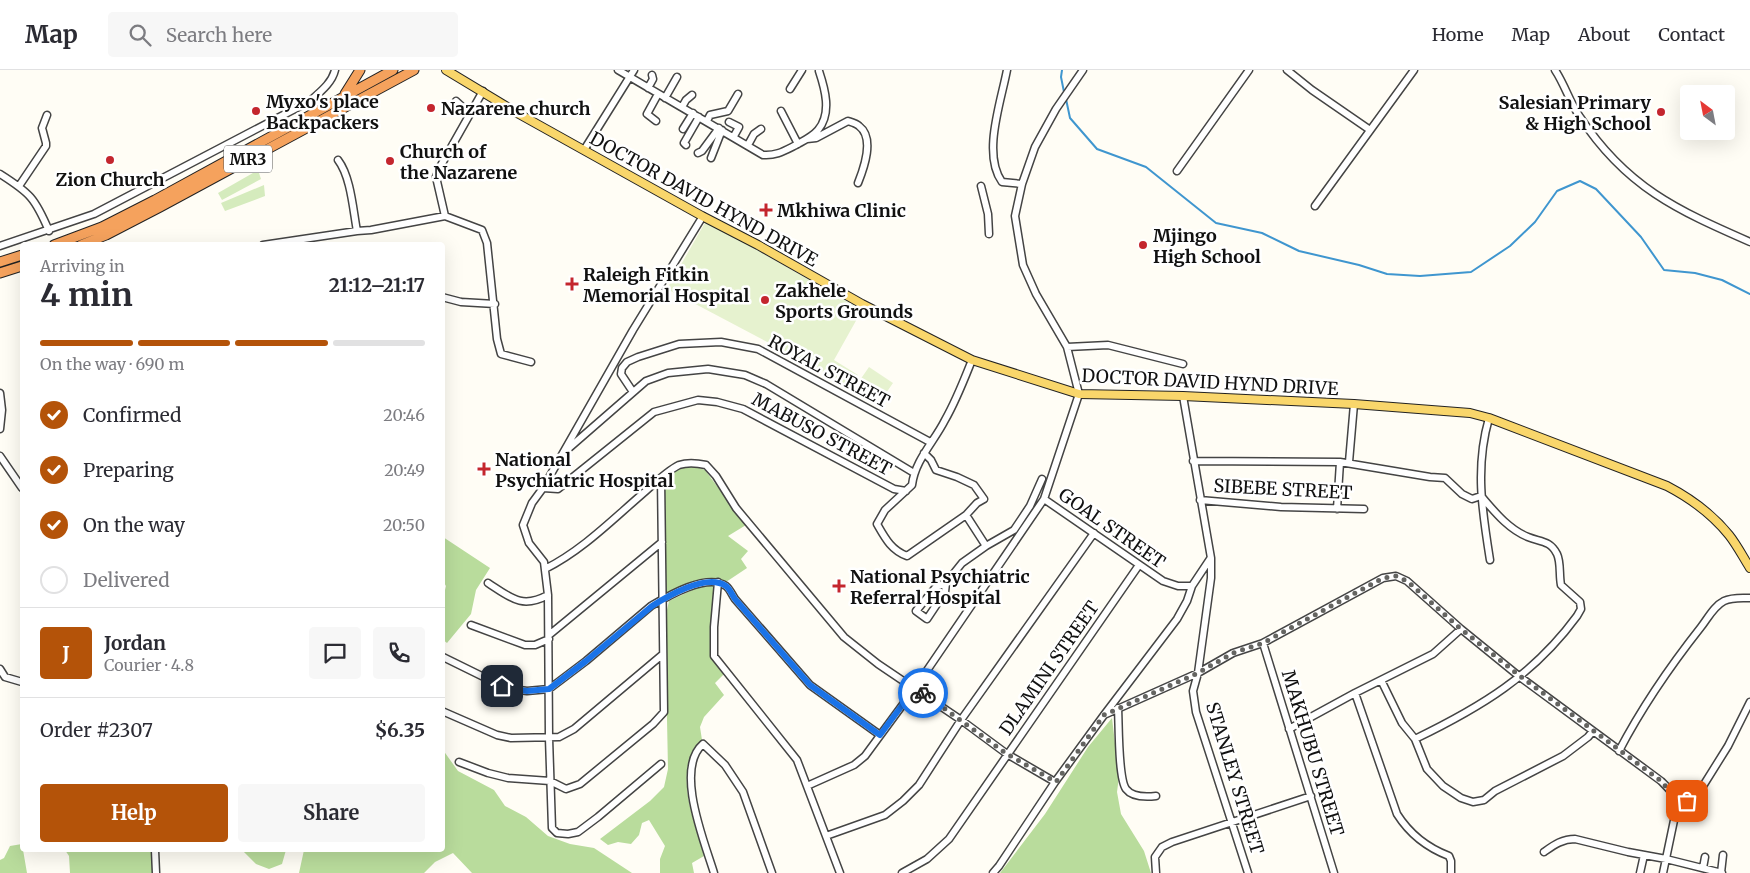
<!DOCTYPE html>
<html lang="en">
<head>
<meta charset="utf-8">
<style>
	body { margin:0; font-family:Merriweather,serif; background:#f7f7f7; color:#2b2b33; height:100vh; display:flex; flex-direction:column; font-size:19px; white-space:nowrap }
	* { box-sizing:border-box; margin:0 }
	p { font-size:16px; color:#7c7c81 }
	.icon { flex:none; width:28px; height:28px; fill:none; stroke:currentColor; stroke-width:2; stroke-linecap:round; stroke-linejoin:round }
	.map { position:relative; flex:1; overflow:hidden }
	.side { position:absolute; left:20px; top:172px; width:425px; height:610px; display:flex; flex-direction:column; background:#fff; border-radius:5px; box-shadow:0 5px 20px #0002 }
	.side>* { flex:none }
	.needle { width:32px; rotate:328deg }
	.tools { position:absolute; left:1680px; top:15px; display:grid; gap:10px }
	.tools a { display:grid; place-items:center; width:55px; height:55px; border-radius:5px; background:#fff; box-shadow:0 5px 20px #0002; font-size:25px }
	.pin { position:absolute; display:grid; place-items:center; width:42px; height:42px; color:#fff; margin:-21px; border-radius:10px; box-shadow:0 2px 8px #0006 }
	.courier { position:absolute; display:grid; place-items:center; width:50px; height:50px; margin:-25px; border:4px solid #1a73e8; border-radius:50%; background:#fff; color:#222; box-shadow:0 1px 6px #0007 }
	.overview em { font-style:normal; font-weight:700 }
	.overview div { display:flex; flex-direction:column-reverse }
	.overview { display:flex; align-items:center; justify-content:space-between; height:85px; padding:0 20px }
	h1 { font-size:32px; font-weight:700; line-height:38px }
	.bar { display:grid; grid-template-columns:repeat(4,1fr); gap:8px 5px; align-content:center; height:60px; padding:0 20px }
	.bar i { height:6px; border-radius:4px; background:#e1e1e2 }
	.bar .active { background:#b45309 }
	.bar p { grid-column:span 4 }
	.line { display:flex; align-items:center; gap:12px; padding:0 20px; border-top:1px solid #e1e1e2 }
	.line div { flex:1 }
	.round { display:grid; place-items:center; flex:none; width:52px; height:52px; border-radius:5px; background:#f7f7f7 }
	ol { padding:0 20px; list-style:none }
	li { display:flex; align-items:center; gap:15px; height:55px }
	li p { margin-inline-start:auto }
	li .icon { padding:5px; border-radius:50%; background:#b45309; color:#fff; stroke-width:4 }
	li:last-child { color:#7c7c81 }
	li i { width:28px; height:28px; border:2px solid #e1e1e2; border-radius:50% }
	.action { display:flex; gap:10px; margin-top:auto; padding:10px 20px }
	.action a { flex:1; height:58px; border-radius:5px; background:#b45309; color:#fff; font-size:20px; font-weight:700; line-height:58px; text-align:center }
	.action a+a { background:#f7f7f7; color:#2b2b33 }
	header { display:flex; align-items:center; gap:30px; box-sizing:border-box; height:70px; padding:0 25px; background:#fff; border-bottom:1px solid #e1e1e2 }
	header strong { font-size:24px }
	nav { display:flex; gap:28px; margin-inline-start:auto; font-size:18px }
	.search { width:350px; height:45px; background:#f7f7f7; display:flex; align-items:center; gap:12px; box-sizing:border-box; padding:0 18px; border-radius:5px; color:#7c7c81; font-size:19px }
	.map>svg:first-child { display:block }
	.green { fill:#d5ebbd }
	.forest { fill:#b9dc9c }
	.pitch { fill:#e6f2cf }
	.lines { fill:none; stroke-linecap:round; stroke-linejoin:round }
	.stream { stroke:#3f96cf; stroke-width:2 }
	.minor-casing { stroke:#444; stroke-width:9 }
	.major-casing { stroke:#222; stroke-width:10 }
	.highway-casing { stroke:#222; stroke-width:11 }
	.minor { stroke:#fff; stroke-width:6 }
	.major { stroke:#f9d66b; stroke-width:8 }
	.highway { stroke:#f5a25d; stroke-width:9 }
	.done { stroke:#646461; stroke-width:5; stroke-dasharray:0 9 }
	.route { stroke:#1a73e8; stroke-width:6 }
	.poi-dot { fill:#c4262e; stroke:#fff; stroke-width:2 }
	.labels { text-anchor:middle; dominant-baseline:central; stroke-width:5; stroke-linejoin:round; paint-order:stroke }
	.shield { fill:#fff; stroke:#585858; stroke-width:1 }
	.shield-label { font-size:16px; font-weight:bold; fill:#111 }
	.poi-label { font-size:18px; font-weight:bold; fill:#111; stroke:#fff; text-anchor:start }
	.street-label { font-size:18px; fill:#111; stroke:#fff }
</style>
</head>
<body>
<header>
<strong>Map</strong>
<div class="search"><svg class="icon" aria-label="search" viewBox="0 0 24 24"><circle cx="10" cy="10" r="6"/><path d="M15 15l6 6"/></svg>Search here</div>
<nav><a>Home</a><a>Map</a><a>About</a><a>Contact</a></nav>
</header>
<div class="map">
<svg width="1750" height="803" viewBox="0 0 1750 803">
	<rect width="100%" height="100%" fill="#fffdf5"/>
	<path class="green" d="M258,100L261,109L222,130L218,123Z
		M264,115L265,126L225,141L221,133Z"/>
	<path class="forest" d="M693,396L705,400L746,455L728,466L748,481L741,489L747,498L726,512L709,508L691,514L665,526L661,417C669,402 676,399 693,396Z
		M443,467L490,498L476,520L471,544L447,573L442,569L443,528L446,516L443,511Z
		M716,514L710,576L712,587L725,603L715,613L724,625L704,647L700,657L702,670C699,673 694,677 692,682C678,715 695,753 704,786L692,793L694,803H660V789L665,776L649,750L642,753L639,765L631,774L618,772L608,775L600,769L650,731L664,717L668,699L665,549L669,531L701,516Z
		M1112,648L1119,707L1117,722L1121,744L1144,781L1151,803H1000L1045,744L1088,677Z
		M443,680L458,701L494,720L505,736L526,747L548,766L570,774L594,778L632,803H472L453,783L435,792L424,803H299L304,780H442Z
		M22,774L27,803H0V790L4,788L10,776Z
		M65,780H152V803H70L69,786Z
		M242,780H286L282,794L269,799L256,794Z"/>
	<path class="pitch" d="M706,151L862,240L834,290L858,305L850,317L826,303L667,219Z
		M869,297L893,313L884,326L860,310Z"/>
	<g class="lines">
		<path class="stream" d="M1062,0L1061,7L1064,22
			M1066,29L1070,48L1097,79L1146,97L1216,153L1262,163L1299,181L1359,195L1387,204L1420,206L1471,202L1510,176L1535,152L1557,121L1580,111L1596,119L1641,167L1664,200L1695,203L1722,210L1750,224"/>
		<g class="minor-casing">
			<path id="minor" d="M618,0L763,85C776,86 784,81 796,75C803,71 812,67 818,60C832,43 825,19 819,1
				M1007,0C1001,32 982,84 1002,112L1022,114
				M1287,0L1312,20L1370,60
				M1555,0C1565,15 1570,33 1580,47C1626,117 1677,140 1750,172
				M648,18L653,9L652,5
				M790,19L802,0
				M665,28L677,7
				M456,31L470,44
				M682,37L686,30L692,25
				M781,41L798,74
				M656,51L647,44L658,24
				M707,51L710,45L728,41L738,24
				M729,52L739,57L734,66
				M683,59L693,43
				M807,69L816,68L848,51C851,52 856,53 859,56C875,68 864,98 858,113
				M686,75L684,73L699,47
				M748,75L754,64L761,59
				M584,80L634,0
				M698,83L702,81L719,58
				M711,88L722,60
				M338,90C351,107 353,140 357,161
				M1177,101L1249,0
				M0,104C30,123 35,128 49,161
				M19,116L46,76V73L42,58L47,45
				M981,116L988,144L989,164
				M1315,136L1414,0
				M445,146L436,107L440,97L483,21
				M263,175L357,161L371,160L445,146L482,160L487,173L497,269L501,284L531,292
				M0,176L94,144L310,31C320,22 332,13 335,0
				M442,227L461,232L495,234
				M1067,277L1108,275L1183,294
				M633,322L621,304L622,298L627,292L638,287L679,274L721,272L758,279L930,372
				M0,323L2,340L0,359
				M1183,326L1211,488V508L1198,603L1193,621L1196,642L1248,803
				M1489,348C1475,397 1482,440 1490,490
				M569,378L646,311L668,303L708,299L745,305L766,314L914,403
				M924,383L931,390L936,400L957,407L974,415L984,429L977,433L966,445L907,486C891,480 885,468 877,454L885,440L912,415C915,390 934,372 945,350C956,331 964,310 972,290
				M0,386L22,418
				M1193,391L1340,392L1430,407L1445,408L1462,424L1472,429L1481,426C1494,441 1508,459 1528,467C1540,472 1550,470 1557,484C1561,492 1559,505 1561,515L1580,532L1581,539L1577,546C1533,606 1481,637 1415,669
				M1349,392L1354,334
				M543,418L558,419L654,342L698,330L717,332L743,339L894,419L906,421
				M1044,429L1163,511L1178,516H1192
				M1200,430L1281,437L1364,439
				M1337,439L1340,392
				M966,445L986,476
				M545,499C581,481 610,452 640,426C652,416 665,402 679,395C688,392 697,393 706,395L716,406L736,438L844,567L878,594L961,650L1007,684L1055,712
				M718,512L714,557V586L797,690L840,803
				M488,513C511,528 522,539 548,525
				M946,513L945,522L927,549L916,541L936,517L946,513L962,493L986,476L1014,460L1030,436L1042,409
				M471,555L525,575H535L549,569
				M549,565L662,472
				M1263,573L1334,803
				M443,587L502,616L512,619L527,621L549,619L586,591L651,536C668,526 707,503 726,516C730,519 732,525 735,529L810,615L880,665
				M0,599L5,607L22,612
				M1381,610L1402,653L1415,669L1427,699L1443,716L1461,728L1473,732L1484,730L1495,721L1563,686L1588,667L1593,661
				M1355,623L1397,744C1409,763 1428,778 1449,786L1451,791V803
				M1118,638C1119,654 1118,708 1126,719C1132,727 1147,727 1156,726
				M442,641L497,665L511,668L559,667L574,659L662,585
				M1104,645L1198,603L1233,583L1263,573L1383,508L1396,506L1407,511L1461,559L1520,607L1661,711C1669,719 1676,725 1677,736L1663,803
				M1289,659L1355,623L1433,584L1461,559
				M1619,681C1642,637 1671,595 1701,557C1708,548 1714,536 1724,531C1732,527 1741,528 1750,528
				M459,692L488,703L508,708L550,711L566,719L580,714L653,654L664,642L661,408
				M661,694L598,747L578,762L568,764L557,763L552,758L549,668L548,525L544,492L529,473L523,455L532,433L543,418L633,260L703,146
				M807,716L854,695L865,686L915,618L1044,429L1079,324L1067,277L1036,224L1023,195L1015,146L1022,114L1035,77L1056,39L1083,0
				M1677,733L1687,731L1698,724L1728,676L1750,632
				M826,766L885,745L903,731L919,715L961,650L1094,463
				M155,780L156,803
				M1544,782C1554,775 1562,769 1575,769L1628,782L1666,789L1722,803
				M1703,798L1705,787
				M714,803C705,773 674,699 703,674L725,695L743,722L772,803
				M902,803L927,789L949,769L1139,495
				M993,803L999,796L1055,712L1104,645L1177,549L1187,531L1192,516L1210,489
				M1156,803L1155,787L1162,777L1172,772L1311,726
				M1640,803L1644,785
				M1721,803L1723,785"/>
		</g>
		<g class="major-casing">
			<path id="major" d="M446,0L519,44L702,146L758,175L862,234L972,290L1079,324L1183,326L1354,334L1470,343L1489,348L1667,416C1690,428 1712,444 1729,465C1737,475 1743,487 1750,498"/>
		</g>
		<g class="highway-casing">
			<path id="highway" d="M345,24L360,0
				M54,175L102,157L155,130L393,0
				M81,175L106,165L160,137L414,0
				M0,192L22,185
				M0,203L22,196"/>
		</g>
		<use href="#minor" class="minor"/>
		<use href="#major" class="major"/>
		<use href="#highway" class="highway"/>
	</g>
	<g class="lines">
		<path class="done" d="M923,623L1007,684L1056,712L1104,645L1198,603L1233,583L1263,573L1383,508L1396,506L1407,511L1461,559L1520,606L1661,711L1676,728L1677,733L1687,731"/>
		<path class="route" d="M502,616L512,619L527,621L549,619L586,591L652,536C668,526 707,503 726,516C730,519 732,525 735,529L810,615L880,665L915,618L923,623"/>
	</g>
	<g class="poi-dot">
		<circle cx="431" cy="38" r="5"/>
		<circle cx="256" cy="41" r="5"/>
		<circle cx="1661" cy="42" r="5"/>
		<circle cx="110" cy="90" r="5"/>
		<circle cx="390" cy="91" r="5"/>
		<path d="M763.5 132.5h5v5h5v5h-5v5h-5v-5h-5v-5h5z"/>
		<circle cx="1143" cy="175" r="5"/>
		<path d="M569.5 206.5h5v5h5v5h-5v5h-5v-5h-5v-5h5z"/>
		<circle cx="765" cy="230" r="5"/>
		<path d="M481.5 391.5h5v5h5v5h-5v5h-5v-5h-5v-5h5z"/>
		<path d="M836.5 508.5h5v5h5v5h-5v5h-5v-5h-5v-5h5z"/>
	</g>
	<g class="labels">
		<rect class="shield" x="224" y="75.5" width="48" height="27" rx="4"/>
		<g class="shield-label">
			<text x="248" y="89">MR3</text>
		</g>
		<g class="poi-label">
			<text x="266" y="31">Myxo's place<tspan x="266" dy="21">Backpackers</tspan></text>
			<text x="1651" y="32" text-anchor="end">Salesian Primary<tspan x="1651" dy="21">&amp; High School</tspan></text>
			<text x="441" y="38">Nazarene church</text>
			<text x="400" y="81">Church of<tspan x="400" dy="21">the Nazarene</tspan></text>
			<text x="110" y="109" text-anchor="middle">Zion Church</text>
			<text x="777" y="140">Mkhiwa Clinic</text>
			<text x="1153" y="165">Mjingo<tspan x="1153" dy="21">High School</tspan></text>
			<text x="583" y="204">Raleigh Fitkin<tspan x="583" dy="21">Memorial Hospital</tspan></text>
			<text x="775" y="220">Zakhele<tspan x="775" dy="21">Sports Grounds</tspan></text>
			<text x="495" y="389">National<tspan x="495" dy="21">Psychiatric Hospital</tspan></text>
			<text x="850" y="506">National Psychiatric<tspan x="850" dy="21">Referral Hospital</tspan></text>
		</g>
		<g class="street-label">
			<text transform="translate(704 129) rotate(29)">DOCTOR DAVID HYND DRIVE</text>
			<text transform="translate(829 301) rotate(28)">ROYAL STREET</text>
			<text transform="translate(1210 312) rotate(3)">DOCTOR DAVID HYND DRIVE</text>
			<text transform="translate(822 364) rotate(28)">MABUSO STREET</text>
			<text transform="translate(1283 419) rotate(3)">SIBEBE STREET</text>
			<text transform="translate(1112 458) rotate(35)">GOAL STREET</text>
			<text transform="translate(1049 598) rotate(-55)">DLAMINI STREET</text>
			<text transform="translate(1313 683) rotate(73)">MAKHUBU STREET</text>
			<text transform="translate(1235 708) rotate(73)">STANLEY STREET</text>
		</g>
	</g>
</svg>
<div class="tools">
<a><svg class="needle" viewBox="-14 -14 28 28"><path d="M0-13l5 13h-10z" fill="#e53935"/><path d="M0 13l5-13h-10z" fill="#7c7c81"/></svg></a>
</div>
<div class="pin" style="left:1687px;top:731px;background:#ea580c"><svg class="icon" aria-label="bag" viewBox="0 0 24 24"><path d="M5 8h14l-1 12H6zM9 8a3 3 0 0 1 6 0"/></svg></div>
<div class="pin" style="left:502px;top:616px;background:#1f2937"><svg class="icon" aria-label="home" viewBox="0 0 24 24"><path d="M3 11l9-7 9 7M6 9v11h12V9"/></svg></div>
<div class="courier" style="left:923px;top:623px"><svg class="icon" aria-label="bike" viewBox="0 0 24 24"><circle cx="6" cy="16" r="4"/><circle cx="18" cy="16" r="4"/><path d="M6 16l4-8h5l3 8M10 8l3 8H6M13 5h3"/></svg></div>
<section class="side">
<div class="overview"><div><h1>4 min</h1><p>Arriving in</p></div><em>21:12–21:17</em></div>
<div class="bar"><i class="active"></i><i class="active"></i><i class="active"></i><i></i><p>On the way · 690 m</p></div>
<ol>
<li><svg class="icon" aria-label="check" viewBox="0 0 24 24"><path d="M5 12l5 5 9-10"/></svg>Confirmed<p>20:46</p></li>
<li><svg class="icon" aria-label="check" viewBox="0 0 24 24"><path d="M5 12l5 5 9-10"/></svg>Preparing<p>20:49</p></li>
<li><svg class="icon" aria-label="check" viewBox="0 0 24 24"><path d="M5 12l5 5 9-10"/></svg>On the way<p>20:50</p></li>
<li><i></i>Delivered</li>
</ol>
<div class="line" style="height:90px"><b class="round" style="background:#b45309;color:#fff">J</b><div><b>Jordan</b><p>Courier · 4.8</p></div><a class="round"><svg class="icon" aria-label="chat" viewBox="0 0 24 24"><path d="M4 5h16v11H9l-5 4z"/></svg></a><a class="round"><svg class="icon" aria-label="phone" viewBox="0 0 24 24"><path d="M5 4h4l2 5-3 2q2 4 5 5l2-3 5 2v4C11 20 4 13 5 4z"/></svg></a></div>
<div class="line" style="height:65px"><div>Order #2307</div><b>$6.35</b></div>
<div class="action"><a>Help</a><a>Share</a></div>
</section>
</div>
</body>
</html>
